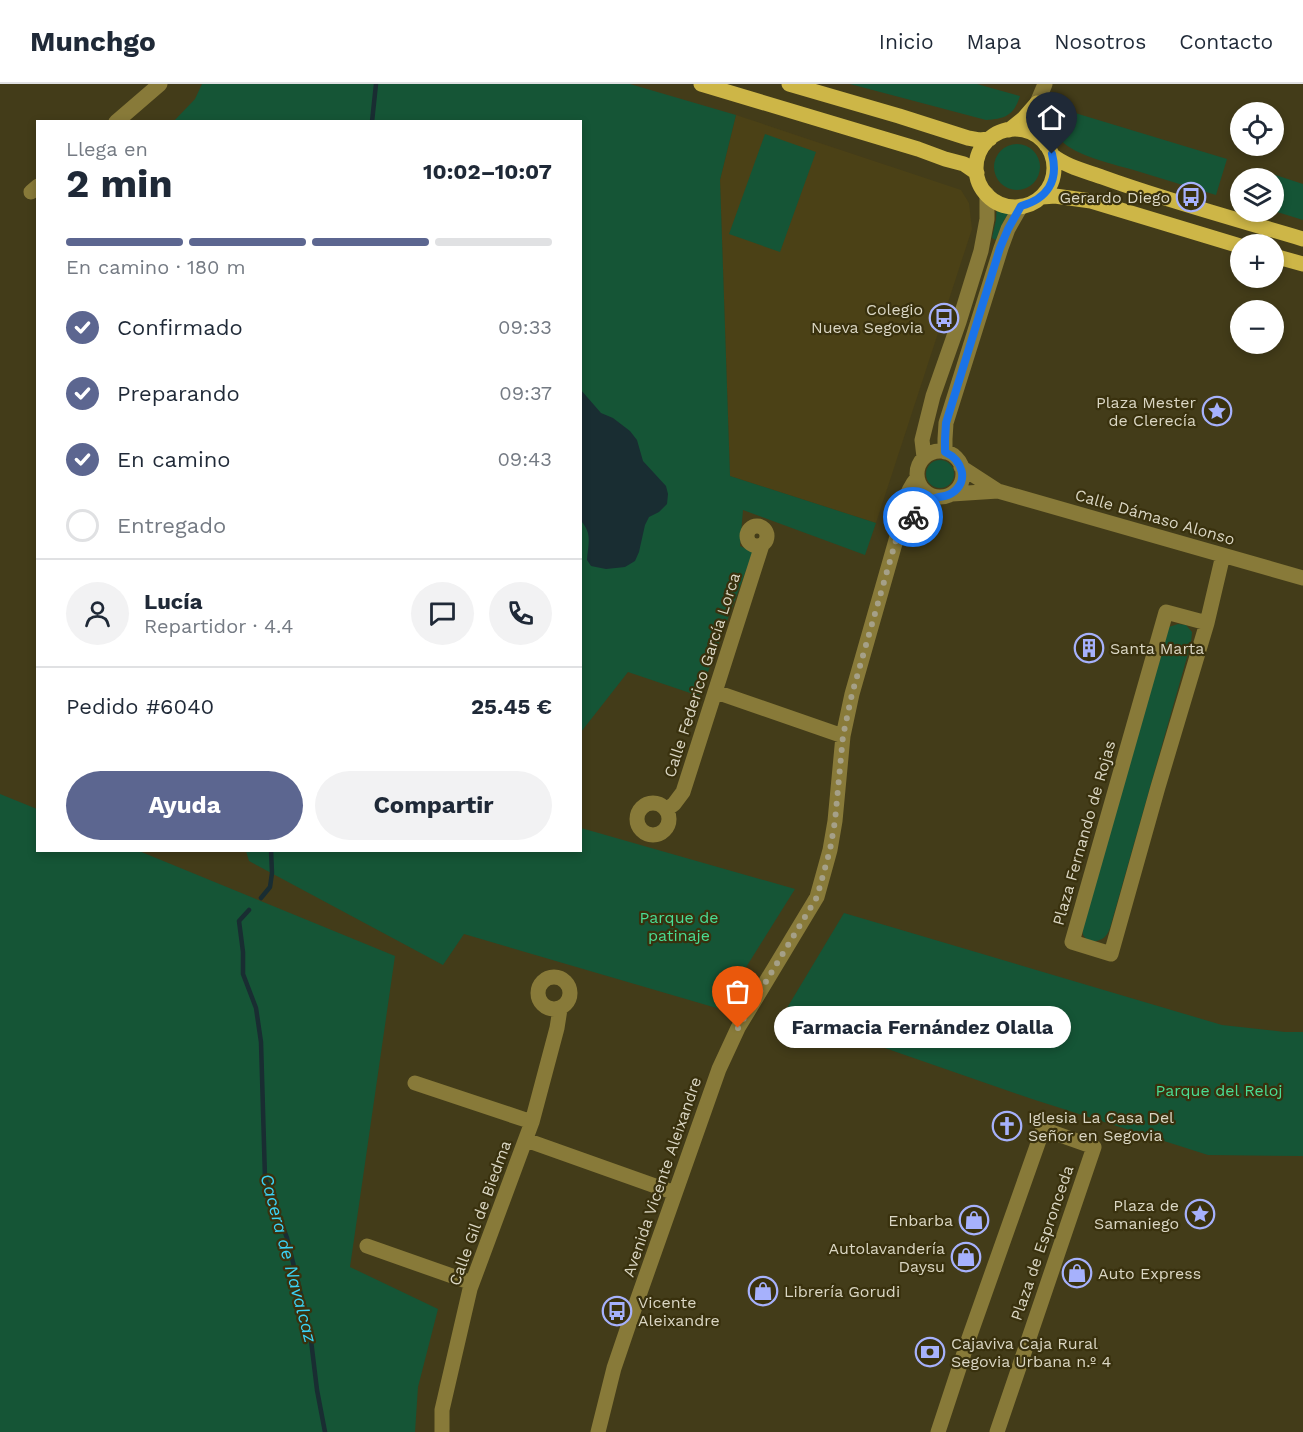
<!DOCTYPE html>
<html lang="es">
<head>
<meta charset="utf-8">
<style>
	body { margin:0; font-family:"Work Sans",sans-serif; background:#f2f2f3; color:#1f2937; height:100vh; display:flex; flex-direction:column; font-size:22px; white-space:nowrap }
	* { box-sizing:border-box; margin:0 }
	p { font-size:20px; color:#747a83 }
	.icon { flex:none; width:33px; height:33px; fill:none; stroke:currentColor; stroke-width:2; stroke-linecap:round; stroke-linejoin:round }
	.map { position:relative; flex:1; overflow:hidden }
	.side { position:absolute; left:36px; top:36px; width:546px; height:732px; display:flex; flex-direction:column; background:#fff; border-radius:0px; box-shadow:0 3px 9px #0003 }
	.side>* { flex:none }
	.fabs { position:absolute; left:1230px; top:18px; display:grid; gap:12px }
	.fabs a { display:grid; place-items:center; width:54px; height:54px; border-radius:50%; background:#fff; box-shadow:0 3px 9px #0003; font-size:30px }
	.pin { position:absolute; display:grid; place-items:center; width:51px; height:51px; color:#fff; margin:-62px -26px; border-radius:50% 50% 50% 0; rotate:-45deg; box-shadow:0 0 6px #0007 }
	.pin .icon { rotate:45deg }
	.courier { position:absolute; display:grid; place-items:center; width:60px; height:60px; margin:-30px; border:4px solid #1a73e8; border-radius:50%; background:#fff; color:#222; box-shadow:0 2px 8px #0007 }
	.bubble { position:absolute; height:42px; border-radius:21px; background:#fff; box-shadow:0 3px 9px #0003; font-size:20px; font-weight:700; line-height:42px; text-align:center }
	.overview em { font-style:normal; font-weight:700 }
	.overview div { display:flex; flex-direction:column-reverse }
	.overview { display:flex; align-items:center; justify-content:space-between; height:102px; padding:0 30px }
	h1 { font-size:39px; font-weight:700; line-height:45px }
	.bar { display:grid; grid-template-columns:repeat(4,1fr); gap:9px 6px; align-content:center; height:72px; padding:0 30px }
	.bar i { height:8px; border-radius:4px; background:#e0e1e3 }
	.bar .selected { background:#5c6690 }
	.bar p { grid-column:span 4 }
	.line { display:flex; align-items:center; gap:15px; padding:0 30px; border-top:2px solid #e0e1e3 }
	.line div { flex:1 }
	.round { display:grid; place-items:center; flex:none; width:63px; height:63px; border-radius:32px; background:#f2f2f3 }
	ol { padding:0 30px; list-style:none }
	li { display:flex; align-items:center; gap:18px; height:66px }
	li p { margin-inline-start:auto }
	li .icon { padding:6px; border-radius:50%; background:#5c6690; color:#fff; stroke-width:4 }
	li:last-child { color:#747a83 }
	li i { width:33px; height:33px; border:3px solid #e0e1e3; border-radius:50% }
	.action { display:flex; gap:12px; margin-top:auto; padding:12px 30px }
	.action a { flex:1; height:69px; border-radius:36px; background:#5c6690; color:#fff; font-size:24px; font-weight:700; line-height:69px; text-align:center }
	.action a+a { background:#f2f2f3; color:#1f2937 }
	header { display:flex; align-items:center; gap:36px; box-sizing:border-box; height:84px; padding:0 30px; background:#fff; border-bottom:2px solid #e0e1e3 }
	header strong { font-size:28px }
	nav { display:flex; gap:33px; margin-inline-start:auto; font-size:21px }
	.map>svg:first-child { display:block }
	.built { fill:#4b4116 }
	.green { fill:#155536 }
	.water { fill:#192d32 }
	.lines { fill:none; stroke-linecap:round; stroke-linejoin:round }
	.stream { stroke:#192d32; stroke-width:4.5 }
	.minor { stroke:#887a39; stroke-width:15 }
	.major { stroke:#cdb647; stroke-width:15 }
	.done { stroke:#a5a088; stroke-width:6; stroke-dasharray:0 10.8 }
	.route { stroke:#1a73e8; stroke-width:8 }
	.labels { text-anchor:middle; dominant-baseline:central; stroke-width:4.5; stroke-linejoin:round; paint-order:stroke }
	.poi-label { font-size:16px; fill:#dad6c3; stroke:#39310e; text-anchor:end }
	.street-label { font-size:16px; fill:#dad6c3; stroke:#39310e }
	.park-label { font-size:16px; fill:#49dd94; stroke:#39310e }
	.water-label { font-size:18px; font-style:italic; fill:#3bd3f6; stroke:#39310e }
</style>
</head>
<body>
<header>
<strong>Munchgo</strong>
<nav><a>Inicio</a><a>Mapa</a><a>Nosotros</a><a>Contacto</a></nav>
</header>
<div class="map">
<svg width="1303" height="1348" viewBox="0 0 1303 1348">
	<rect width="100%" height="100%" fill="#433c19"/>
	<path class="built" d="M736,31L961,106L969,119L972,145L876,439L730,392L720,96Z"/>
	<path class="green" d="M202,0H630L736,31L720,96L730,392L876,439L865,471L743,426L740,462L753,468L699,612L628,588L581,648L580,38H173L195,15Z
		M850,0H977L1020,12C1014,31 1006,35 986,36Z
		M1052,22L1227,75L1216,111C1189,103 1163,95 1137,87C1117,81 1074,72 1061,56C1052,45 1051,35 1052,22Z
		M765,50L816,68L780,168L729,150Z
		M994 83a23 23 0 1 1 46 0a23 23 0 1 1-46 0Z
		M1257,85L1303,100V136L1274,127V94H1254Z
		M997,121L1011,126L1004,136L996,156L992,154L996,136Z
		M926 390a14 14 0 1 1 28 0a14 14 0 1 1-28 0Z
		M1178,540L1186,541L1192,548L1191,559L1110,844C1106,855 1101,857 1089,858L1083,851L1082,842L1169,543Z
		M0,710L37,725L38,766L139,767L395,872L350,1183L438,1225L418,1303L415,1348H0Z
		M581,744L795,805L720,925L464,850L443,881L249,777L246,767L580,766Z
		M844,829L1222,941L1285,948H1303V1072L1208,1071L1032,1015L784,929Z"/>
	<path class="water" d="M581,306L601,329L613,334L630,347L637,356L643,377L666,402L668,410L667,420L659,428L649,433L645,441L639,468L635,477L625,483L606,485L591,482L587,476C588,460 593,449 580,436Z"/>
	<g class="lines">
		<path class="stream" d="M372,38L376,0
			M261,814L270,803L272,789L271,766
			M249,826L239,837L243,868V890L256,924L261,958L265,1094L287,1154L310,1248L317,1306L325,1348"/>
		<path class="minor" d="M1037,19L1045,0
			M116,38L160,0
			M31,108L38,102
			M917 390a23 23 0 1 1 46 0a23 23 0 1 1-46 0Z
			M945,368V355L946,339L1001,164L1008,145L1021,122
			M924,373L922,356L933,312L959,238L981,167L987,135V110
			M961,383L998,407L1303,494
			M952,410L998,407
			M747 452a10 10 0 1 1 20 0a10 10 0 1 1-20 0Z
			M898,449L922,425L937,413
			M1207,539L1166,528L1072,858L1111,870L1158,703L1207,539L1223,471
			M716,608L843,652
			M637 735a16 16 0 1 1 32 0a16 16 0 1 1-32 0Z
			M666,726L674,720L683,708L762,461
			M538 909a16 16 0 1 1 32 0a16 16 0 1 1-32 0Z
			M415,999L532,1038
			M526,1056L675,1109
			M367,1162L472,1199
			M442,1348V1326L470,1205L532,1038L557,944L560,925
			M598,1348L614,1284L631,1234L719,985L738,944L817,813L830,766L835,737L843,652L852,610L898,449C901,429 904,410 917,394
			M938,1348L969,1254L1043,1045L1094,1063L997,1348"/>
		<path class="major" d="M701,0L918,65L945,75L964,80L977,89
			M789,0L899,32L968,54L979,56L990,55
			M1037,19L1041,46L1046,61
			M976 84a39 39 0 1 1 78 0a39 39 0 1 1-78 0Z
			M1009,46L1024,34L1037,19
			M1052,71C1065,82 1085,87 1102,93C1168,117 1236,135 1303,155
			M1042,113L1055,112L1091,117L1240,162
			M1274,172L1303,180"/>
	</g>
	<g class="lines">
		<path class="done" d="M738,944L817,813L830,766L835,737L843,652L852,610L898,449L913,433"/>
		<path class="route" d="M913,433C920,426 929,415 939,413C944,412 948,412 952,409C970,397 962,376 945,368V355L946,339L1000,164L1008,145L1021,122C1047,115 1059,97 1052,70"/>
	</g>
	<defs>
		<g id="bus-ring" transform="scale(1.5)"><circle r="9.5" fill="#39310e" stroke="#a6b1fc" stroke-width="1.5"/><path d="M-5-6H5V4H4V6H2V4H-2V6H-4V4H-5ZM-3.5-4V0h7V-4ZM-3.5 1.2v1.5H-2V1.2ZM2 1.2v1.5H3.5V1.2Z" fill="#a6b1fc"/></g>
		<g id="sight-ring" transform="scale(1.5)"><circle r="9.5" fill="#39310e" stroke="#a6b1fc" stroke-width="1.5"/><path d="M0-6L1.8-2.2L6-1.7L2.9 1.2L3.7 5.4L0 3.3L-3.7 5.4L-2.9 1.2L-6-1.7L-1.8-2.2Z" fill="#a6b1fc"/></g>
		<g id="building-ring" transform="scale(1.5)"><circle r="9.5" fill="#39310e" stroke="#a6b1fc" stroke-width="1.5"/><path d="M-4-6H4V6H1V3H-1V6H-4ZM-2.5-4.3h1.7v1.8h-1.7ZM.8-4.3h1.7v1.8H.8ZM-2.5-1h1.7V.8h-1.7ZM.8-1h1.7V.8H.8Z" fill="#a6b1fc"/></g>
		<g id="church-ring" transform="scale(1.5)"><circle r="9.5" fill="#39310e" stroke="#a6b1fc" stroke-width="1.5"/><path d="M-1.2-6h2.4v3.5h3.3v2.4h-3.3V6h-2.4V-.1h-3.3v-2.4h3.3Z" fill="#a6b1fc"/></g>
		<g id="shop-ring" transform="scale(1.5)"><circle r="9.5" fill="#39310e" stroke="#a6b1fc" stroke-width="1.5"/><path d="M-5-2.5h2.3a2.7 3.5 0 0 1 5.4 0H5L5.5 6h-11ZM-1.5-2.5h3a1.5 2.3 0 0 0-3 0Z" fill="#a6b1fc"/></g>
		<g id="bank-ring" transform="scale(1.5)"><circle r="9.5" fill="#39310e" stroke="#a6b1fc" stroke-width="1.5"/><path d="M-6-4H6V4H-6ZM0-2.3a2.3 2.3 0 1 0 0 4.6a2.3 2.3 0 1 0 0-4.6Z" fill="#a6b1fc"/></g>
	</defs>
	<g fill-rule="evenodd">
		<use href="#bus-ring" x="1191" y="113"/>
		<use href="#bus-ring" x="944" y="234"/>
		<use href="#sight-ring" x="1217" y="327"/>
		<use href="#building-ring" x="1089" y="564"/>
		<use href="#church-ring" x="1007" y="1042"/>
		<use href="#sight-ring" x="1200" y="1130"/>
		<use href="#shop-ring" x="974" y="1136"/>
		<use href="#shop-ring" x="966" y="1173"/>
		<use href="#shop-ring" x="1077" y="1189"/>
		<use href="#shop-ring" x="763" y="1207"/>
		<use href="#bus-ring" x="617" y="1227"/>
		<use href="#bank-ring" x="930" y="1268"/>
	</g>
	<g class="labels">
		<g class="poi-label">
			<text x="1170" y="113">Gerardo Diego</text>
			<text x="923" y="225">Colegio<tspan x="923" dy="18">Nueva Segovia</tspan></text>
			<text x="1196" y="318">Plaza Mester<tspan x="1196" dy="18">de Clerecía</tspan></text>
			<text x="1110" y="564" text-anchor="start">Santa Marta</text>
			<text x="1028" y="1033" text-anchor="start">Iglesia La Casa Del<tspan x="1028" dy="18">Señor en Segovia</tspan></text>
			<text x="1179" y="1121">Plaza de<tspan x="1179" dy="18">Samaniego</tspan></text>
			<text x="953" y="1136">Enbarba</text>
			<text x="945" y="1164">Autolavandería<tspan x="945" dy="18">Daysu</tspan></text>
			<text x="1098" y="1189" text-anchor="start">Auto Express</text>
			<text x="784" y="1207" text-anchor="start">Librería Gorudi</text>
			<text x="638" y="1218" text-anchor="start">Vicente<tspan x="638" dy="18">Aleixandre</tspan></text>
			<text x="951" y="1259" text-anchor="start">Cajaviva Caja Rural<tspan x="951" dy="18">Segovia Urbana n.º 4</tspan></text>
		</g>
		<g class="street-label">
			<text transform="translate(1155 433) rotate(16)">Calle Dámaso Alonso</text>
			<text transform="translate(702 591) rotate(-72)">Calle Federico García Lorca</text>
			<text transform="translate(1084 749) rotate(-74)">Plaza Fernando de Rojas</text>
			<text transform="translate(662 1093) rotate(-71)">Avenida Vicente Aleixandre</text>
			<text transform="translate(480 1129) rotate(-70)">Calle Gil de Biedma</text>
			<text transform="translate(1042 1159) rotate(-71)">Plaza de Espronceda</text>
		</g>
		<g class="park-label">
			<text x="679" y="833">Parque de<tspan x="679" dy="18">patinaje</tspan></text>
			<text x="1219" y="1006">Parque del Reloj</text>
		</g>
		<g class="water-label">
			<text transform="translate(289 1174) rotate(75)">Cacera de Navalcaz</text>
		</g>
	</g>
</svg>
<div class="fabs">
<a><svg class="icon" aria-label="locate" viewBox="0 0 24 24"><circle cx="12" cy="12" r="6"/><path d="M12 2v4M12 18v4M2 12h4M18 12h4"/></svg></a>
<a><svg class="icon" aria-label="layers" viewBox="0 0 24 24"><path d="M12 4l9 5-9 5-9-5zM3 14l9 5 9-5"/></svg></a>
<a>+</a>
<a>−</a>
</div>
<div class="pin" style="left:738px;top:944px;background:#ea580c"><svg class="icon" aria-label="bag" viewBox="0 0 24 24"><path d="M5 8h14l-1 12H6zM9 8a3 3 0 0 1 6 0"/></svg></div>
<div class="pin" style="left:1052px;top:70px;background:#1f2937"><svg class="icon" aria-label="home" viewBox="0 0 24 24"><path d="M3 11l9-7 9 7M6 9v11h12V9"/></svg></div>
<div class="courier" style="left:913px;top:433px"><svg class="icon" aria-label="bike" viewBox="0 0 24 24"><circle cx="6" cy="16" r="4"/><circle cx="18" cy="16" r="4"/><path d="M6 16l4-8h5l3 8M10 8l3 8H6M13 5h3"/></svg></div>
<div class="bubble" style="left:774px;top:922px;width:297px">Farmacia Fernández Olalla</div>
<section class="side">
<div class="overview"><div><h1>2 min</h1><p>Llega en</p></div><em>10:02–10:07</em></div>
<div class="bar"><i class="selected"></i><i class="selected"></i><i class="selected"></i><i></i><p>En camino · 180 m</p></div>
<ol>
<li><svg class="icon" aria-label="check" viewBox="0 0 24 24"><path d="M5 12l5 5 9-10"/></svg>Confirmado<p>09:33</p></li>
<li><svg class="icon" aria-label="check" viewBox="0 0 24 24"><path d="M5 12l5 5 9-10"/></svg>Preparando<p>09:37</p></li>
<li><svg class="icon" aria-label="check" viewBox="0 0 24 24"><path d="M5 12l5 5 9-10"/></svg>En camino<p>09:43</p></li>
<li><i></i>Entregado</li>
</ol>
<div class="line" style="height:108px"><a class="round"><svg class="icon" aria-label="person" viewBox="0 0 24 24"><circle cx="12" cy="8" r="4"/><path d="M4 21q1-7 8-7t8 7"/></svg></a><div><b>Lucía</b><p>Repartidor · 4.4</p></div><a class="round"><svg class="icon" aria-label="chat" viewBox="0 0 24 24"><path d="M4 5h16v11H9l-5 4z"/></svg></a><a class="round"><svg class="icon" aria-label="phone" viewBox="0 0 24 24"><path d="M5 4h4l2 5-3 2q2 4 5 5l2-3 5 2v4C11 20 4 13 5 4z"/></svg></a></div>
<div class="line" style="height:78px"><div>Pedido #6040</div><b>25.45 €</b></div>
<div class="action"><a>Ayuda</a><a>Compartir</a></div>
</section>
</div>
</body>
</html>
